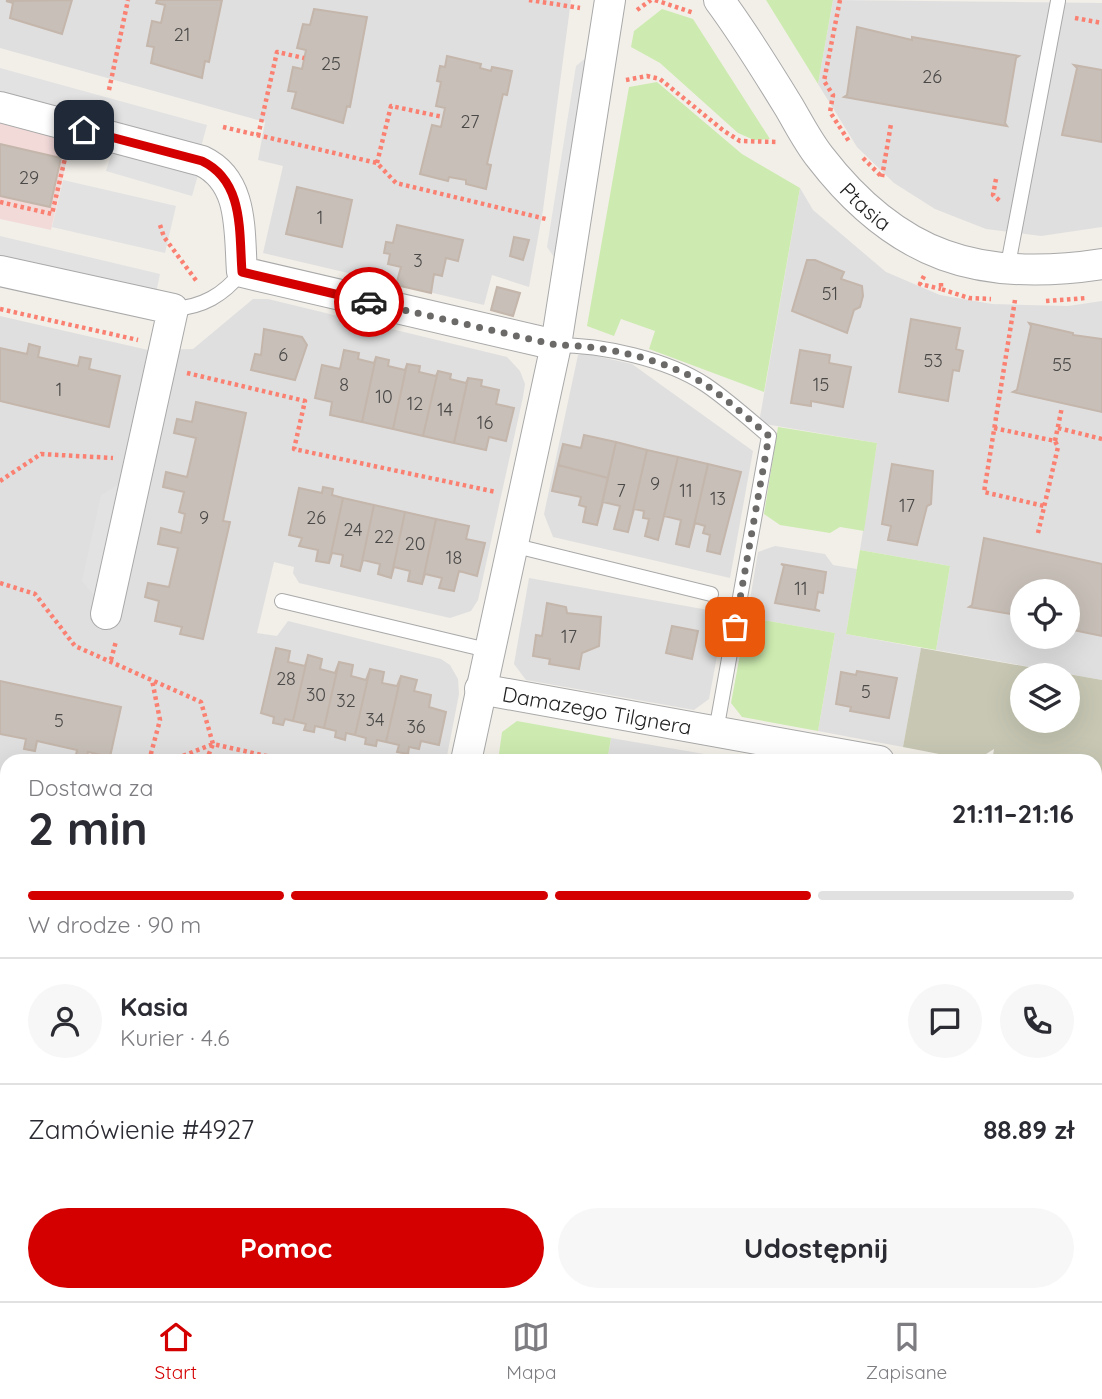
<!DOCTYPE html>
<html lang="pl">
<head>
<meta charset="utf-8">
<style>
	body { margin:0; font-family:Quicksand,sans-serif; background:#f7f7f7; color:#2b2b33; height:100vh; display:flex; flex-direction:column; font-size:26px; white-space:nowrap }
	* { box-sizing:border-box; margin:0 }
	p { font-size:23px; color:#7c7c81 }
	.icon { flex:none; width:38px; height:38px; fill:none; stroke:currentColor; stroke-width:2; stroke-linecap:round; stroke-linejoin:round }
	.map { position:relative; flex:1; overflow:hidden }
	.drawer { position:absolute; left:0px; top:754px; width:1102px; height:548px; display:flex; flex-direction:column; background:#fff; border-radius:21px 21px 0 0; box-shadow:0 7px 28px #0002 }
	.drawer>* { flex:none }
	.tools { position:absolute; left:1010px; top:579px; display:grid; gap:14px }
	.tools a { display:grid; place-items:center; width:70px; height:70px; border-radius:50%; background:#fff; box-shadow:0 7px 28px #0002; font-size:35px }
	.pin { position:absolute; display:grid; place-items:center; width:60px; height:60px; color:#fff; margin:-30px; border-radius:14px; box-shadow:0 4px 10px #0006 }
	.courier { position:absolute; display:grid; place-items:center; width:70px; height:70px; margin:-35px; border:5px solid #d40000; border-radius:50%; background:#fff; color:#222; box-shadow:0 2px 9px #0007 }
	.headline em { font-style:normal; font-weight:700 }
	.headline div { display:flex; flex-direction:column-reverse }
	.headline { display:flex; align-items:center; justify-content:space-between; height:119px; padding:0 28px }
	h1 { font-size:46px; font-weight:700; line-height:52px }
	.bar { display:grid; grid-template-columns:repeat(4,1fr); gap:10px 7px; align-content:center; height:84px; padding:0 28px }
	.bar i { height:9px; border-radius:5px; background:#e1e1e2 }
	.bar .selected { background:#d40000 }
	.bar p { grid-column:span 4 }
	.line { display:flex; align-items:center; gap:18px; padding:0 28px; border-top:2px solid #e1e1e2 }
	.line div { flex:1 }
	.round { display:grid; place-items:center; flex:none; width:74px; height:74px; border-radius:37px; background:#f7f7f7 }
	.button { display:flex; gap:14px; margin-top:auto; padding:14px 28px }
	.button a { flex:1; height:80px; border-radius:42px; background:#d40000; color:#fff; font-size:28px; font-weight:700; line-height:80px; text-align:center }
	.button a+a { background:#f7f7f7; color:#2b2b33 }
	.tabs { display:flex; justify-content:space-around; align-items:center; height:98px; border-top:2px solid #e1e1e2; background:#fff; font-size:19px; color:#7c7c81 }
	.tabs a { display:grid; justify-items:center; gap:4px }
	.tabs .selected { color:#d40000 }
	.map>svg:first-child { display:block }
	.residential { fill:#e0dfdf; fill-rule:evenodd }
	.commercial { fill:#f2dad9 }
	.construction { fill:#c7c7b4; fill-rule:evenodd }
	.grass { fill:#cdebb0 }
	.forest { fill:#add19e }
	.parking { fill:#e2e2e2 }
	.building { fill:#c7bfb8; stroke:#c4b6ab; stroke-width:2 }
	.lines { fill:none; stroke-linecap:round; stroke-linejoin:round }
	.lane-casing { stroke:#a9a9a9; stroke-width:16 }
	.street-casing { stroke:#a9a9a9; stroke-width:32 }
	.path { stroke:#fa8072; stroke-width:4.5; stroke-dasharray:3.5 3.5; stroke-linecap:butt }
	.lane { stroke:#fff; stroke-width:14 }
	.street { stroke:#fff; stroke-width:30 }
	.done { stroke:#6b6a68; stroke-width:7; stroke-dasharray:0 12.6 }
	.route { stroke:#d40000; stroke-width:9 }
	.labels { text-anchor:middle; dominant-baseline:central; stroke-width:5; stroke-linejoin:round; paint-order:stroke }
	.number-label { font-size:18px; fill:#4b4948 }
	.street-label { font-size:21px; fill:#222; stroke:#fff }
</style>
</head>
<body>
<div class="map">
<svg width="1102" height="1301" viewBox="0 0 1102 1301">
	<rect width="100%" height="100%" fill="#f2efe9"/>
	<path class="residential" d="M0,0H571L543,210L529,287L492,275L484,305L263,253L283,166L258,160L265,122L0,48Z
		M833,0L1102,3V227L1041,236L986,229L935,209L894,183L857,147L818,84Z
		M800,188L813,210L886,272L940,295L992,304L1068,306L1102,301V680L936,650L950,566L860,550L877,443L759,423ZM1022,592H1068V637H1022Z
		M253,299H268L507,357L520,371L525,384L523,397L478,600L471,611L450,618L299,583L293,573L294,567L274,562L257,633L277,636L288,621L441,659L450,665L458,679L459,694L446,761H7V1110L0,1114V316L148,350L193,349Z
		M583,353L632,364L753,451L730,578L553,537L544,514L578,355Z
		M775,546L825,554L833,565L857,569L846,634L921,648L903,747L818,731L835,633L747,617L758,552Z
		M529,578L725,613L709,699L694,710L526,680L514,664Z
		M611,738L745,761H607Z
		M1101,790L1102,1187L1096,1193V827Z
		M7,1193V1295H245L252,1301H0V1200Z
		M297,1295H352L338,1301H308Z"/>
	<path class="commercial" d="M0,121L71,140L51,230L0,219Z"/>
	<path class="construction" d="M921,648L1102,680V790L1096,789V761H992L994,749L975,761L903,747ZM1022,676H1068V721H1022Z
		M647,1295H820V1301H647Z"/>
	<path class="grass" d="M766,0H833L818,84Z
		M662,9L693,19L770,139L754,140L738,133L660,63L631,47L634,31Z
		M657,82L742,154L800,188L764,392L649,349L655,331L621,319L614,336L587,326L629,87Z
		M778,427L877,443L864,531L840,527L830,533L780,525L764,514Z
		M860,550L950,566L936,650L846,634Z
		M747,617L835,633L818,731L742,717L731,703Z
		M517,721L611,738L607,761H498L502,732Z
		M1102,1187V1243L1096,1249V1193Z
		M444,1295H647V1301H444Z
		M820,1295H1022L1023,1301H820Z"/>
	<path class="forest" d="M7,1110V1193L0,1200V1114Z"/>
	<path class="parking" d="M588,56L556,260L547,247L576,66Z
		M0,68L207,125L201,147L0,91Z
		M113,150L198,175L192,196L106,171Z
		M63,180L176,206L165,253L52,227Z
		M0,236L160,274L156,293L0,256Z
		M128,479L100,602L82,581L101,495Z"/>
	<path class="building" d="M72,0L62,34L10,18L13,3L6,1Z
		M157,0H222L209,62L205,61L202,78L151,63L154,47L147,46L152,21L161,23L165,5L156,3Z
		M314,9L367,17L350,107L347,106L343,123L292,108L296,92L288,91L293,67L302,69L306,50L297,48L303,24L310,25Z
		M857,27L912,40V37L1019,56L1016,58L1005,123L1007,126L844,97L847,95Z
		M447,56L481,64L480,68L491,71L492,67L512,71L507,95L503,94L487,164L491,165L486,189L466,184V180L449,177L448,181L420,174L432,125L441,127L445,108L436,106L441,82L437,81L440,66L445,67Z
		M1074,65L1102,70V142L1062,135L1077,68Z
		M0,144L61,158L50,207L0,196Z
		M297,187L352,200L342,247L286,234Z
		M397,225L463,240L458,261L446,258L442,276L434,274L431,293L396,285L401,267L388,264L390,254L384,253L386,242L393,243Z
		M514,237L529,240L523,260L510,256Z
		M807,260H815L844,272L841,279L862,286L863,296L860,307L854,310L847,333L792,311Z
		M497,287L520,293L513,316L491,310Z
		M911,319L960,328L956,349L963,351L959,371L953,370L948,401L899,392Z
		M1029,323L1073,333V335L1102,339V412L1013,392L1017,390L1031,326Z
		M264,329L302,337L307,345L295,380L251,370L255,354L261,355Z
		M29,344L40,347L38,357L78,366L80,357L91,359L89,369L120,376L109,427L0,401V348L27,354Z
		M344,350L359,353L358,359L374,363L376,357L362,422L330,415L332,402L315,398L322,365L340,369Z
		M800,350L830,355L829,363L851,367L843,407L811,401V406L791,403Z
		M376,357L389,360L388,366L405,370L407,364L393,429L362,422Z
		M407,364L420,366L419,372L436,376L438,371L423,436L393,429Z
		M438,371L451,374L450,379L466,383L468,378L454,443L423,436Z
		M468,378L482,380L481,386L499,390L496,404L514,408L506,441L489,437L486,450L454,443Z
		M196,402L246,413L223,521L230,522L203,639L180,634L182,627L155,621L159,601L145,597L148,583L169,587L178,548L158,544L161,528L181,533L185,514L179,512L184,492L163,487L166,472L187,477L196,438L174,433L177,419L192,422Z
		M584,435L616,442L608,478L558,465L563,444L581,448Z
		M616,442L647,450L628,532L614,529L620,506L603,502L597,525Z
		M647,450L678,457L658,540L645,536L649,519L643,518L644,511L634,509L628,532Z
		M678,457L708,464L689,547L676,544L681,520L664,516L658,540Z
		M708,464L741,472L720,554L707,551L710,535L703,533L705,526L695,523L689,547Z
		M892,464L933,471L931,504L927,506L917,545L888,540L891,526L882,524Z
		M558,465L608,478L597,525L583,522L586,507L579,505L581,497L552,491Z
		M323,487L333,489L332,495L343,498L329,563L316,561L318,550L299,546L302,538L289,535L299,488L322,493Z
		M343,498L374,505L360,571L341,566L343,555L332,553L329,563Z
		M374,505L405,512L391,578L378,574L380,564L363,560L360,571Z
		M405,512L436,519L422,584L408,581L410,571L394,567L391,578Z
		M436,519L469,526L466,539L485,543L477,576L459,571L454,591L439,588L442,578L425,574L422,584Z
		M984,538L1102,564V636L1068,629V592H1022V616L969,607L972,605Z
		M781,564L826,572L823,593L818,592L815,609L820,611L775,603L784,566Z
		M547,603L566,607L567,613L601,617L599,646L582,653L579,669L549,664L550,659L533,656L536,635L542,636Z
		M672,626L698,631L692,659L666,653Z
		M276,648L290,651L288,662L305,666L308,655L293,721L285,719L283,725L273,723L274,717L261,713Z
		M308,655L322,659L320,669L335,673L339,662L324,728L315,726L314,732L304,730L306,724L293,721Z
		M339,662L353,665L351,676L366,680L370,669L355,735L346,733L345,740L335,737L336,731L324,728Z
		M370,669L384,672L382,683L397,686L401,676L386,742L377,740L376,746L365,744L366,738L355,735Z
		M857,671L897,678L889,718L850,711L851,707L836,704L841,672L856,675Z
		M401,676L417,680L414,691L431,695L429,707L446,712L439,745L421,741L419,749L409,747L408,754L397,752L399,745L386,742Z
		M0,681L121,707L110,757L88,752L86,761L75,760L77,750L37,741L35,751L24,749L26,739L0,734Z
		M1101,977H1102V1003H1097Z
		M1097,1003H1102V1050L1096,1048Z
		M1096,1048L1102,1050V1101L1096,1098Z
		M1096,1098L1102,1101L1096,1122Z
		M5,1280L7,1295H18L23,1301H0V1285Z
		M18,1295H61L66,1301H23Z"/>
	<g class="lines">
		<g class="lane-casing">
			<path id="lane" d="M1007,270L1058,1
				M173,309C203,307 223,295 242,272
				M556,345C602,345 667,359 706,385C728,400 749,419 769,436L716,731
				M512,545L711,594
				M282,601L487,650"/>
		</g>
		<g class="street-casing">
			<g id="street">
				<path id="s1" d="M719,0C745,35 767,71 789,107C799,124 808,142 820,157C897,257 980,283 1102,264"/>
				<path d="M0,107L202,161C244,181 239,231 242,272L556,345"/>
				<path d="M0,271L173,309L106,614"/>
				<path id="s2" d="M480,689L879,761"/>
				<path d="M466,761L556,345L610,0"/>
				<path d="M0,805L7,810"/>
				<path d="M0,1042L7,1012"/>
				<path d="M1096,1268L1102,1262"/>
				<path d="M269,1295L274,1301"/>
				<path d="M158,1301L165,1295"/>
				<path d="M1055,1301L1062,1295"/>
			</g>
		</g>
		<path class="path" d="M529,0L580,8
			M655,0L694,13
			M840,0L824,81L833,95L830,112L850,143
			M637,10L651,0
			M1075,18L1102,23
			M626,80L647,76L660,79L724,131L740,141L777,142
			M109,90L128,0
			M223,127L377,163L396,183L546,219
			M258,136L277,52L304,58
			M863,158L882,177
			M377,163L391,106L443,117
			M882,177L891,124
			M996,179L993,195L1000,201
			M0,202L52,214L66,154
			M160,225L164,237L198,283
			M924,276L920,284L941,289
			M941,283V289L969,298L991,299
			M1015,300L984,492L1044,506
			M1046,301L1086,298
			M0,309L138,340
			M187,373L305,401L294,449L496,492
			M994,428L1055,441L1058,447L1038,533
			M1058,428L1102,439
			M1055,441L1062,407
			M0,481L41,454L113,458
			M0,583L35,594L75,646L201,702L213,744L289,761
			M111,660L116,641
			M149,761L160,720L152,680
			M170,761L213,744
			M206,761L213,744
			M0,1104L6,1101
			M0,1222L7,1216
			M77,1295L82,1301"/>
		<use href="#lane" class="lane"/>
		<use href="#street" class="street"/>
	</g>
	<g class="lines">
		<path class="done" d="M369,302L556,345C602,345 666,359 706,385C728,400 749,419 769,436L735,627"/>
		<path class="route" d="M84,130L202,161C244,181 239,231 242,272L369,302"/>
	</g>
	<g class="labels">
		<g class="number-label">
			<text x="182" y="34">21</text>
			<text x="331" y="63">25</text>
			<text x="932" y="76">26</text>
			<text x="470" y="121">27</text>
			<text x="29" y="177">29</text>
			<text x="320" y="217">1</text>
			<text x="418" y="260">3</text>
			<text x="830" y="293">51</text>
			<text x="283" y="354">6</text>
			<text x="933" y="360">53</text>
			<text x="1062" y="364">55</text>
			<text x="344" y="384">8</text>
			<text x="821" y="384">15</text>
			<text x="59" y="389">1</text>
			<text x="384" y="396">10</text>
			<text x="415" y="403">12</text>
			<text x="445" y="409">14</text>
			<text x="485" y="422">16</text>
			<text x="655" y="483">9</text>
			<text x="621" y="490">7</text>
			<text x="686" y="490">11</text>
			<text x="718" y="498">13</text>
			<text x="907" y="505">17</text>
			<text x="204" y="517">9</text>
			<text x="316" y="517">26</text>
			<text x="353" y="529">24</text>
			<text x="384" y="536">22</text>
			<text x="415" y="543">20</text>
			<text x="454" y="557">18</text>
			<text x="801" y="588">11</text>
			<text x="569" y="636">17</text>
			<text x="286" y="678">28</text>
			<text x="866" y="691">5</text>
			<text x="316" y="694">30</text>
			<text x="346" y="700">32</text>
			<text x="375" y="719">34</text>
			<text x="59" y="720">5</text>
			<text x="416" y="726">36</text>
		</g>
		<g class="street-label">
			<text stroke="none"><textPath href="#s1" startOffset="254">Ptasia</textPath></text>
			<text stroke="none"><textPath href="#s2" startOffset="119">Damazego Tilgnera</textPath></text>
		</g>
	</g>
</svg>
<div class="tools">
<a><svg class="icon" aria-label="locate" viewBox="0 0 24 24"><circle cx="12" cy="12" r="6"/><path d="M12 2v4M12 18v4M2 12h4M18 12h4"/></svg></a>
<a><svg class="icon" aria-label="layers" viewBox="0 0 24 24"><path d="M12 4l9 5-9 5-9-5zM3 14l9 5 9-5"/></svg></a>
</div>
<div class="pin" style="left:735px;top:627px;background:#ea580c"><svg class="icon" aria-label="bag" viewBox="0 0 24 24"><path d="M5 8h14l-1 12H6zM9 8a3 3 0 0 1 6 0"/></svg></div>
<div class="pin" style="left:84px;top:130px;background:#1f2937"><svg class="icon" aria-label="home" viewBox="0 0 24 24"><path d="M3 11l9-7 9 7M6 9v11h12V9"/></svg></div>
<div class="courier" style="left:369px;top:302px"><svg class="icon" aria-label="car" viewBox="0 0 24 24"><path d="M5 17H2v-5l4-1 3-4h7l3 4 3 1v5h-3M9 17h6M6 11h13"/><circle cx="7" cy="17" r="2"/><circle cx="17" cy="17" r="2"/></svg></div>
<section class="drawer">
<div class="headline"><div><h1>2 min</h1><p>Dostawa za</p></div><em>21:11–21:16</em></div>
<div class="bar"><i class="selected"></i><i class="selected"></i><i class="selected"></i><i></i><p>W drodze · 90 m</p></div>
<div class="line" style="height:126px"><a class="round"><svg class="icon" aria-label="person" viewBox="0 0 24 24"><circle cx="12" cy="8" r="4"/><path d="M4 21q1-7 8-7t8 7"/></svg></a><div><b>Kasia</b><p>Kurier · 4.6</p></div><a class="round"><svg class="icon" aria-label="chat" viewBox="0 0 24 24"><path d="M4 5h16v11H9l-5 4z"/></svg></a><a class="round"><svg class="icon" aria-label="phone" viewBox="0 0 24 24"><path d="M5 4h4l2 5-3 2q2 4 5 5l2-3 5 2v4C11 20 4 13 5 4z"/></svg></a></div>
<div class="line" style="height:91px"><div>Zamówienie #4927</div><b>88.89 zł</b></div>
<div class="button"><a>Pomoc</a><a>Udostępnij</a></div>
</section>
</div>
<nav class="tabs">
<a class="selected"><svg class="icon" aria-label="home" viewBox="0 0 24 24"><path d="M3 11l9-7 9 7M6 9v11h12V9"/></svg>Start</a>
<a><svg class="icon" aria-label="map" viewBox="0 0 24 24"><path d="M3 6l6-2 6 2 6-2v14l-6 2-6-2-6 2zM9 4v14M15 6v14"/></svg>Mapa</a>
<a><svg class="icon" aria-label="saved" viewBox="0 0 24 24"><path d="M7 4h10v16l-5-4-5 4z"/></svg>Zapisane</a>
</nav>
</body>
</html>
